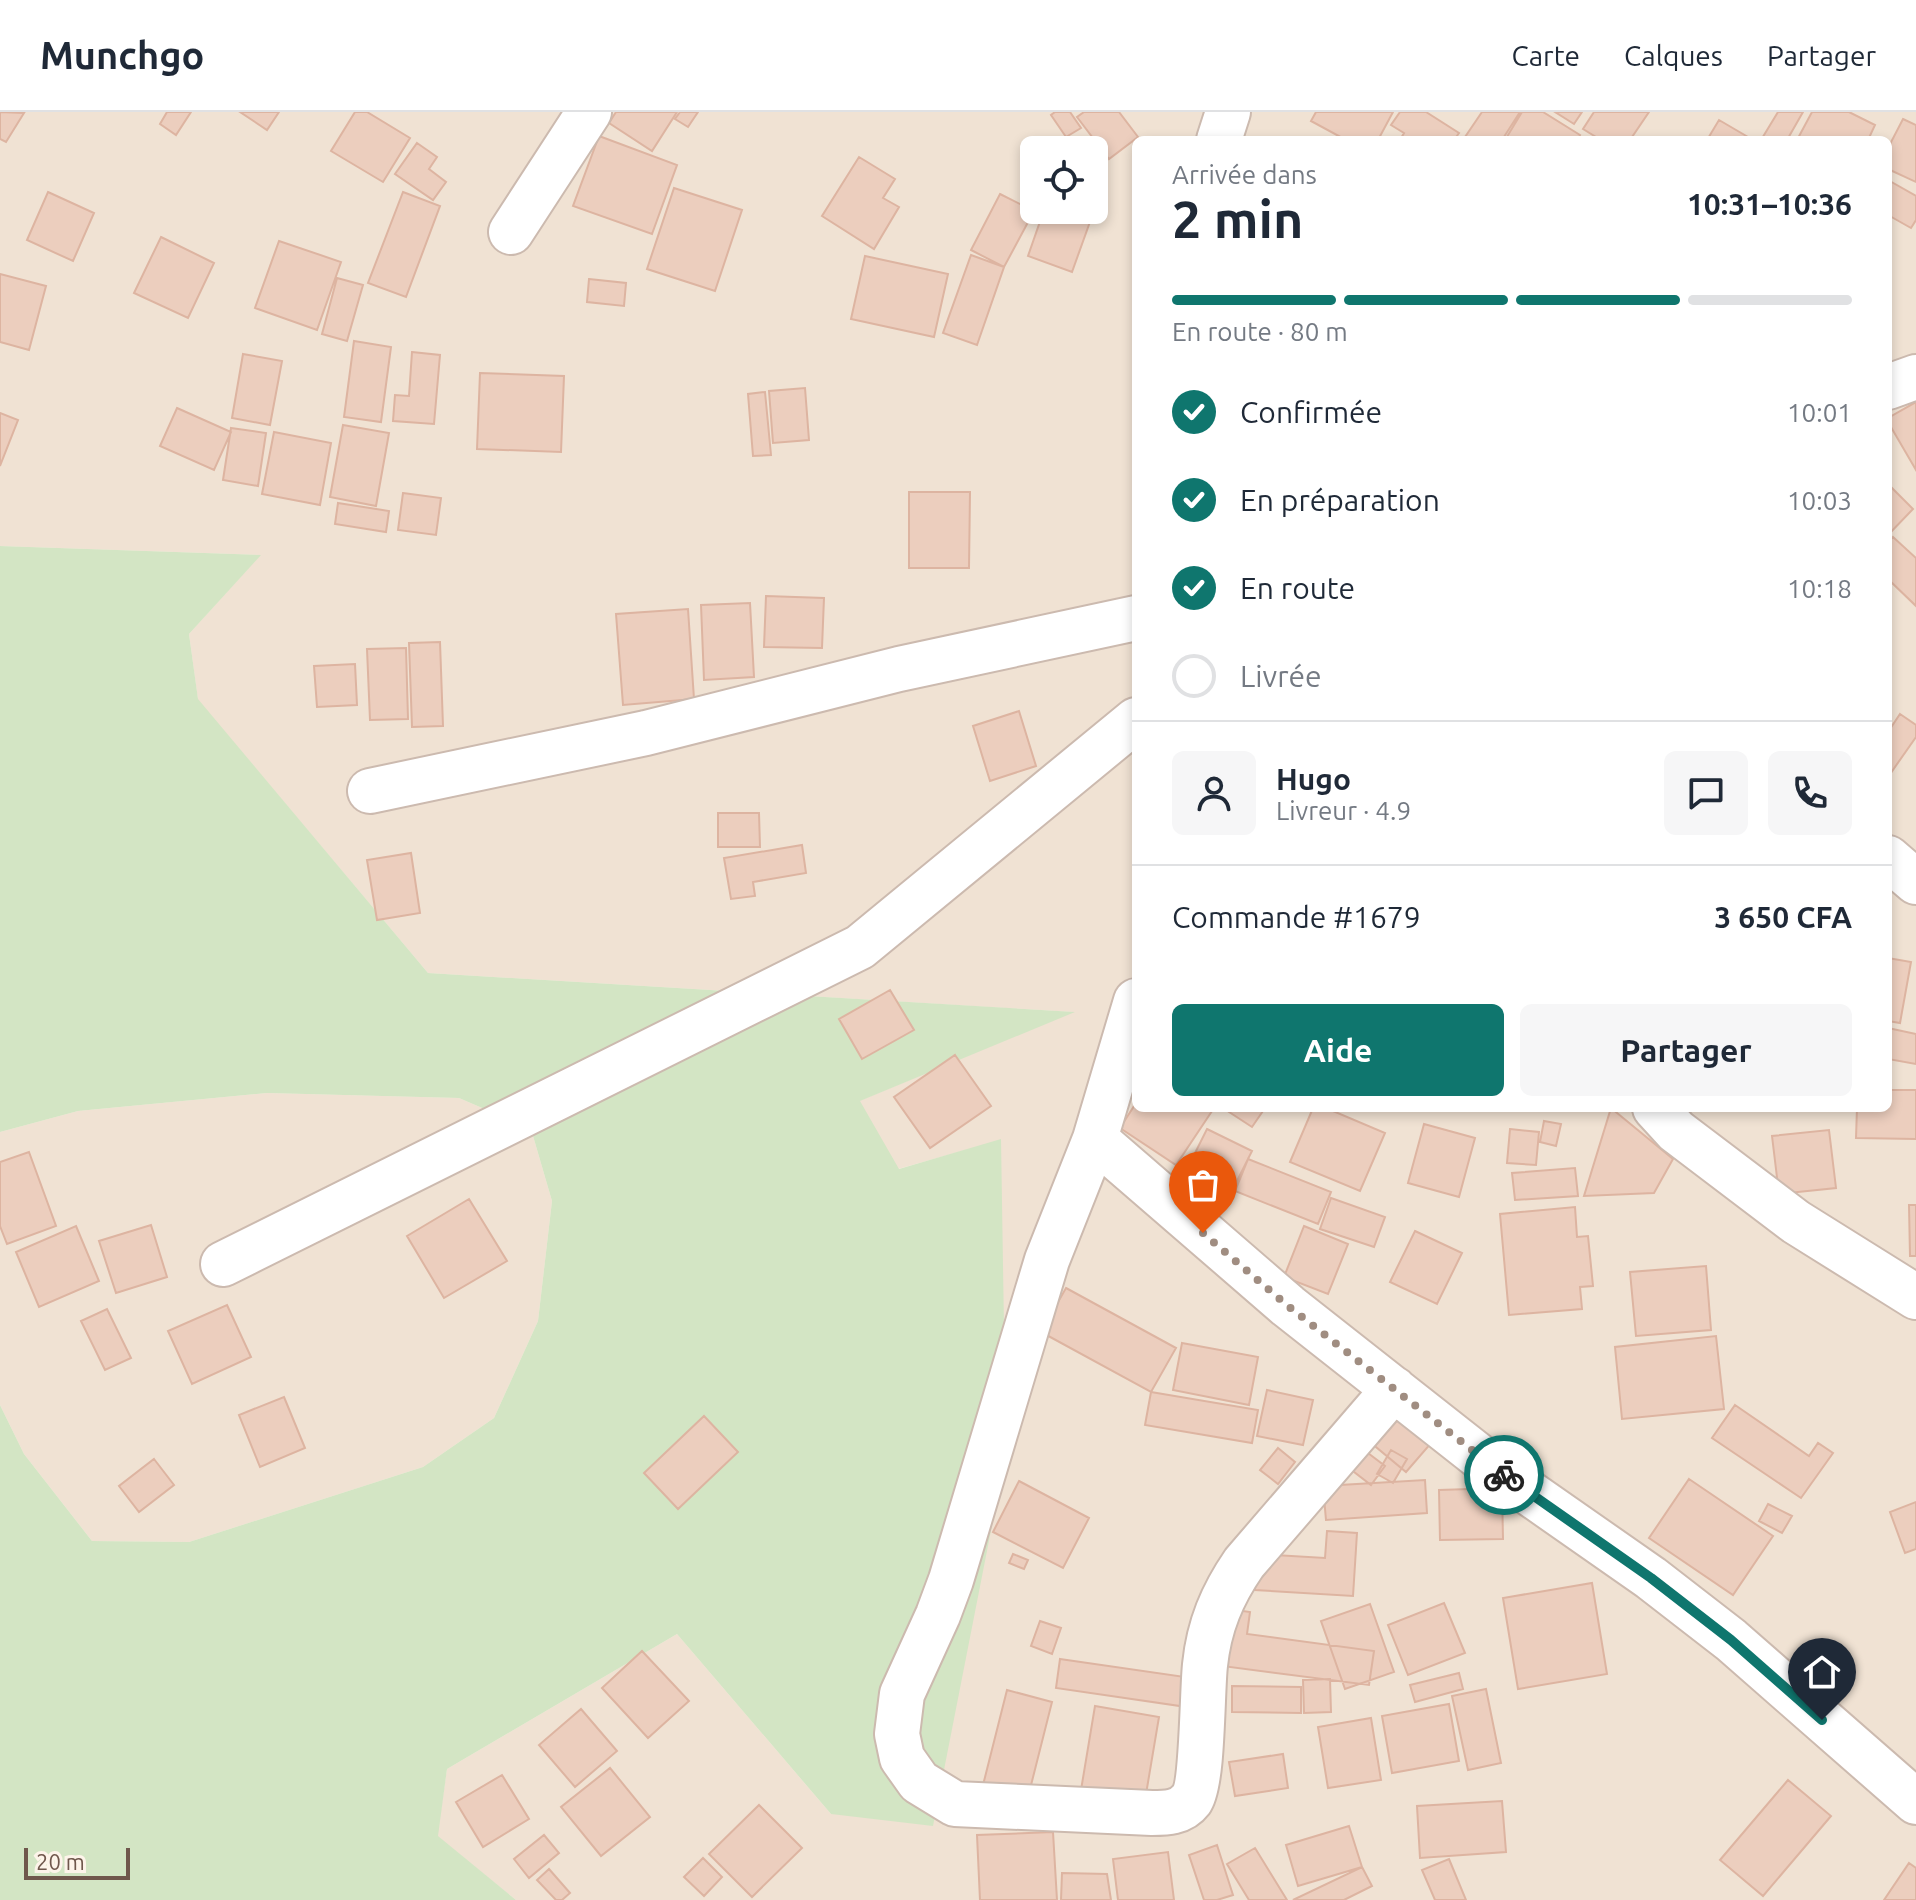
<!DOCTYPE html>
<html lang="fr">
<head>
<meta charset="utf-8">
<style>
	body { margin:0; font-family:Ubuntu,sans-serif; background:#f6f6f7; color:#1f2937; height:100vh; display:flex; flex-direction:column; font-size:30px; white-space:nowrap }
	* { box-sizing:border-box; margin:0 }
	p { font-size:26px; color:#747a83 }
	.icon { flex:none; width:44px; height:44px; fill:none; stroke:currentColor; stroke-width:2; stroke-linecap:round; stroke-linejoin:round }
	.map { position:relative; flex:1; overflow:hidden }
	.side { position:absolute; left:1132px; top:24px; width:760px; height:976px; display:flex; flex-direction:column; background:#fff; border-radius:12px; box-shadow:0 4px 12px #0003 }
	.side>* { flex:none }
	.fabs { position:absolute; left:1020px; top:24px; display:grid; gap:16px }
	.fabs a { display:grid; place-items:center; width:88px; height:88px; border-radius:12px; background:#fff; box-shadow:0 4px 12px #0003; font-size:40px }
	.scale { position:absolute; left:24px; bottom:20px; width:106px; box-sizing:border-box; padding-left:8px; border:4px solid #6f574c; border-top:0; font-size:22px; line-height:28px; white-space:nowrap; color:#6f574c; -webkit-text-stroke:6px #fdf4ea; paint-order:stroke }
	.pin { position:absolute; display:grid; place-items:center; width:68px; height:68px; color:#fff; margin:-82px -34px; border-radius:50% 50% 50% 0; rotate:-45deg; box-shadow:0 0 8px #0007 }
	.pin .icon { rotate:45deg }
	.courier { position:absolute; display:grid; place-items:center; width:80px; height:80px; margin:-40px; border:6px solid #0f766e; border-radius:50%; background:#fff; color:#222; box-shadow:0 2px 10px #0007 }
	.headline em { font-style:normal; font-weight:700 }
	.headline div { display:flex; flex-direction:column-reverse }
	.headline { display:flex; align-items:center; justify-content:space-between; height:136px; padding:0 40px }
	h1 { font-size:52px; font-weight:700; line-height:60px }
	.bar { display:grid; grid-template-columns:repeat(4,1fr); gap:12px 8px; align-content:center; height:96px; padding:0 40px }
	.bar i { height:10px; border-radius:6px; background:#e0e1e3 }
	.bar .active { background:#0f766e }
	.bar p { grid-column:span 4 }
	.line { display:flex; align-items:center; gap:20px; padding:0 40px; border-top:2px solid #e0e1e3 }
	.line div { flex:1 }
	.round { display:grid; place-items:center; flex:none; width:84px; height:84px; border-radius:12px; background:#f6f6f7 }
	ol { padding:0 40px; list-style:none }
	li { display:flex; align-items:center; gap:24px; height:88px }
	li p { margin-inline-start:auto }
	li .icon { padding:8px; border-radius:50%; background:#0f766e; color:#fff; stroke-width:4 }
	li:last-child { color:#747a83 }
	li i { width:44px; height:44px; border:4px solid #e0e1e3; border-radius:50% }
	.action { display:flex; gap:16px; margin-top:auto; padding:16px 40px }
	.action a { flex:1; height:92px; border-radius:12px; background:#0f766e; color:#fff; font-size:32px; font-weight:700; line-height:92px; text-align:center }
	.action a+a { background:#f6f6f7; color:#1f2937 }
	header { display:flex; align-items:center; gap:48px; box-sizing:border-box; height:112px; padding:0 40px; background:#fff; border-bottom:2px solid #e0e1e3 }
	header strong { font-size:38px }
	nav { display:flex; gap:44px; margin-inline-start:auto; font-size:28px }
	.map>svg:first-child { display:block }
	.residential { fill:#f0e2d3; fill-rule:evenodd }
	.green { fill:#d3e5c4 }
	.building { fill:#eccebe; stroke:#ddb4a1; stroke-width:2 }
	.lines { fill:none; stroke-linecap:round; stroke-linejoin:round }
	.minor-casing { stroke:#ccbaaf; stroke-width:48 }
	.minor { stroke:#fff; stroke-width:44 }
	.done { stroke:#a08d81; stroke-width:8; stroke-dasharray:0 14.4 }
	.route { stroke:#0f766e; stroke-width:10 }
</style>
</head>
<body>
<header>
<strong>Munchgo</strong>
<nav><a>Carte</a><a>Calques</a><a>Partager</a></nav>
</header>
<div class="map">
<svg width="1916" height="1788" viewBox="0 0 1916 1788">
	<rect width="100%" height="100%" fill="#faf0e4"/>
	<path class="residential" d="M0,0H1916V1788H516L437,1724L447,1657L677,1522L831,1702L1001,1028L898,1057L859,989L1073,900L428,861L198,588L189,522L260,443L0,434ZM1136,28H1888V996H1136ZM1034,38H1094V98H1034Z
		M267,981L459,986L531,1017L552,1089L538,1209L494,1306L423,1355L189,1430L92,1429L24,1342L0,1293V1020L78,999Z"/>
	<path class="green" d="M0,434L261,443L189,522L198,587L428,861L1075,900L860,989L899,1057L1001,1027L1006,1342L933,1714L831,1702L677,1522L447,1657L438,1724L516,1788H0V1293L24,1342L92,1429L189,1430L423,1355L494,1306L538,1209L552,1089L531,1017L459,986L267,981L78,999L0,1020Z"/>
	<path class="building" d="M0,0L24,1L6,30L0,27Z
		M167,0H191L176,23L160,12Z
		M240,0H279L267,18Z
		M355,0H367L410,26L383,70L331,39Z
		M616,0H677L652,39L609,11Z
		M680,0H698L688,15L675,7Z
		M1055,0H1070L1081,16L1066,25L1051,3Z
		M1084,0H1119L1138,25L1109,47L1077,5Z
		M1316,0H1393L1378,28H1346L1311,9Z
		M1400,0H1426L1459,21L1454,28H1400L1404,21L1391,13Z
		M1482,0H1520L1502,28H1463Z
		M1522,0H1543L1580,23L1577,28H1505Z
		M1555,0H1582L1574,12Z
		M1594,0H1649L1630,28H1601L1583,17Z
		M1778,0H1803L1787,28H1761Z
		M1812,0H1849L1875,13L1868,28H1797Z
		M1903,7L1916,13V70L1888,57V36Z
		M1719,8L1748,25L1746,28H1707Z
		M599,24L677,53L652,122L573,94Z
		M417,31L437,45L429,57L446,70L433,88L395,62Z
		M859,45L895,67L883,86L899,95L874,137L822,104Z
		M1888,68L1916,84V108L1911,116L1888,103Z
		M674,76L742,98L715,179L647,157Z
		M48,80L94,101L73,149L27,128Z
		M403,80L440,94L406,185L368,171Z
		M1000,82L1034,99L1004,155L971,138Z
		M1094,93H1096L1072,160L1028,144L1044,98H1094Z
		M161,125L214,151L188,206L134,181Z
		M279,129L341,150L317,218L255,196Z
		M971,143L1004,155L977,233L943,221Z
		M865,144L948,162L934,225L851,207Z
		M0,162L46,174L29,238L0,230Z
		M337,166L363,173L347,229L322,222Z
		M589,167L626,171L624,194L587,190Z
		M354,229L391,235L381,310L344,305Z
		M412,240L440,243L434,312L393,309L395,283L409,284Z
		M243,242L282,249L270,313L232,306Z
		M480,261L564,264L561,340L477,337Z
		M805,276L809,328L773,331L769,279Z
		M765,280L771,343L753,344L748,282Z
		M1916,290V358L1888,310V306Z
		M177,296L231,320L214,358L160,334Z
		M0,301L18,308L0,354Z
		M343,313L389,321L376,394L330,385Z
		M231,316L266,321L258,374L223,368Z
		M274,320L331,331L320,393L262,382Z
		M1889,373L1913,397L1888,423V374Z
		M909,380H970L969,456H909Z
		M403,381L441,386L436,423L398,418Z
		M338,391L389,399L386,420L335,412Z
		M1893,425L1916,446V494L1888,467V430Z
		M766,484L824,486L822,536L764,535Z
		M750,491L754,565L704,568L701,493Z
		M688,497L694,587L623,593L616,502Z
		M440,530L443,614L412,615L409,531Z
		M406,536L408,607L370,608L367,537Z
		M355,552L357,593L317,595L314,554Z
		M1019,599L1036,654L990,669L973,614Z
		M1900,602L1916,613V625L1888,665V620Z
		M718,701H759L760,735H718Z
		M802,733L806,761L753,770L755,784L731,787L724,746Z
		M411,741L420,801L377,808L367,748Z
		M1888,846L1911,850L1900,911L1888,909Z
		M890,878L914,918L862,947L839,907Z
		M1888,916L1916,922V952L1888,947Z
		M955,943L991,994L930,1036L894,985Z
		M1888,978H1916V1027L1856,1026L1857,996H1888Z
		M1136,991V996H1214L1176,1053L1120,1016Z
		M1223,996H1265L1252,1015Z
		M1313,996H1326L1385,1021L1360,1079L1290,1050Z
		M1611,996L1673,1047L1654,1081L1584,1084Z
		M1544,1009L1561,1012L1556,1034L1540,1030Z
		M1424,1012L1475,1026L1459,1085L1408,1071Z
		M1207,1017L1252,1039L1232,1079L1187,1057Z
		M1510,1017L1539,1020L1536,1053L1507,1051Z
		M1829,1018L1836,1076L1779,1082L1772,1024Z
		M29,1040L56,1114L7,1132L0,1114V1050Z
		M1248,1047L1331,1080L1318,1112L1235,1079Z
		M1575,1056L1578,1084L1515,1088L1512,1061Z
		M1331,1086L1385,1105L1374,1135L1320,1117Z
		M469,1087L507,1149L444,1186L407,1124Z
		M1909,1093H1916V1144H1910Z
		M1575,1095L1577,1125L1588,1124L1593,1174L1580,1175L1582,1197L1509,1203L1500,1102Z
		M151,1113L167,1165L116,1181L99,1129Z
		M76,1114L99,1169L39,1195L16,1140Z
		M1304,1114L1348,1132L1328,1182L1284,1165Z
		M1415,1119L1462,1141L1437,1192L1390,1170Z
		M1706,1154L1711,1218L1636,1224L1630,1160Z
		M1066,1176L1176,1236L1151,1280L1041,1220Z
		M227,1193L251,1245L192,1272L168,1219Z
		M107,1197L131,1246L105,1258L81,1209Z
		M1716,1224L1724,1297L1622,1307L1615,1235Z
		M1182,1231L1258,1245L1249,1293L1173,1278Z
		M1267,1278L1313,1288L1303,1333L1257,1324Z
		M1151,1280L1258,1298L1252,1331L1145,1313Z
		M284,1285L305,1336L260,1355L239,1303Z
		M1401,1292L1439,1322L1406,1360L1370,1330Z
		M1735,1293L1809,1344L1818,1331L1833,1341L1801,1386L1712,1326Z
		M704,1304L738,1340L678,1397L644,1361Z
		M1278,1336L1295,1350L1278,1372L1260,1358Z
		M1364,1338L1385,1354L1371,1373L1349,1356Z
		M1391,1338L1407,1347L1393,1371L1377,1362Z
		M154,1347L174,1373L139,1400L119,1374Z
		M1689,1367L1773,1424L1733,1483L1649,1426Z
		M1425,1368L1427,1401L1326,1408L1323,1374Z
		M1019,1369L1089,1406L1063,1456L993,1420Z
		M1502,1376L1503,1427L1440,1428L1439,1378Z
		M1916,1390V1437L1905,1441L1890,1400Z
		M1768,1392L1792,1404L1782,1421L1759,1409Z
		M1327,1419L1357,1421L1353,1484L1255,1478L1257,1442L1325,1446Z
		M1013,1442L1028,1448L1024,1457L1009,1451Z
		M1592,1471L1607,1562L1518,1577L1503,1486Z
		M1444,1491L1465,1541L1408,1563L1388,1513Z
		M1370,1492L1394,1560L1345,1577L1321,1509Z
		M1229,1497L1250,1500L1247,1522L1374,1539L1369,1573L1222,1554Z
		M1040,1509L1061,1516L1052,1542L1031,1534Z
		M642,1539L689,1589L648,1626L602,1576Z
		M1060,1547L1185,1565L1180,1594L1056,1576Z
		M1459,1561L1463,1577L1415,1590L1410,1573Z
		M1330,1567L1331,1600L1304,1601L1303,1568Z
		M1232,1574L1301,1575V1601L1232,1600Z
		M1486,1577L1501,1651L1468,1658L1452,1584Z
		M1007,1578L1052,1590L1026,1693L981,1681Z
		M1449,1592L1459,1649L1392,1661L1382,1604Z
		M1095,1594L1159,1605L1145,1688L1081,1678Z
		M581,1597L617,1639L575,1675L539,1633Z
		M1371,1606L1381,1668L1328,1676L1318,1615Z
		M1283,1642L1288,1676L1235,1684L1229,1650Z
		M610,1656L650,1705L601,1744L561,1695Z
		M502,1663L529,1707L483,1735L456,1690Z
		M1788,1668L1831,1704L1763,1784L1720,1748Z
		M1502,1689L1506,1740L1420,1746L1417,1694Z
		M759,1693L802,1736L752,1785L709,1742Z
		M1349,1714L1362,1755L1298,1774L1286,1733Z
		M1053,1720L1057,1788H980L977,1723Z
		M544,1723L559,1741L529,1766L514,1747Z
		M1217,1733L1233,1783L1217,1788H1204L1189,1743Z
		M1255,1736L1287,1788H1249L1227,1752Z
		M1168,1740L1174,1788H1118L1113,1747Z
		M703,1746L722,1765L704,1784L684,1765Z
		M1449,1747L1466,1788H1435L1422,1758Z
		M1909,1751L1916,1756V1788H1884Z
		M1362,1755L1372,1774L1344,1788H1293Z
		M549,1757L570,1781L562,1788H556L537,1768Z
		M1062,1761L1107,1762L1111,1788H1061Z"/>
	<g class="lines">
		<g class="minor-casing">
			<path id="minor" d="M1219,28L1228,0
				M511,120L589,0
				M1888,275L1916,265
				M370,679L646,621L899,557L1136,506
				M1888,746L1916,770
				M1136,889L1095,1027L1047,1148L951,1468L938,1503L902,1582L897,1622L902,1646L919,1670L955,1692L1152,1701C1166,1701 1181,1701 1191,1688C1203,1672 1202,1579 1205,1553C1209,1514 1222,1483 1244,1451L1394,1277
				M1655,996L1676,1019L1796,1110L1916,1185
				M1095,1027L1288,1194L1495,1357L1651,1466L1731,1528L1916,1690
				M223,1152L860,835L1136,608"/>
		</g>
		<use href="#minor" class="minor"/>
	</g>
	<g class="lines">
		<path class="done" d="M1203,1121L1288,1194L1504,1363"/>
		<path class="route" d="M1504,1363L1651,1466L1731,1528L1822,1608"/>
	</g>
</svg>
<div class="fabs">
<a><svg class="icon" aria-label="locate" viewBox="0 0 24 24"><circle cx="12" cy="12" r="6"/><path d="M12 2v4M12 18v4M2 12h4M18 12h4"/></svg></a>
</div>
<div class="scale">20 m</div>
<div class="pin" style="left:1203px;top:1121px;background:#ea580c"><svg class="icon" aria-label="bag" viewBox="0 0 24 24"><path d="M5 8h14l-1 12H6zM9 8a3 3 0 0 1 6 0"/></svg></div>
<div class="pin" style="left:1822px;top:1608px;background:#1f2937"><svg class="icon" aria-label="home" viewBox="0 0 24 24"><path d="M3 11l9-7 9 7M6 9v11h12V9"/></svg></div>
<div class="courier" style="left:1504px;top:1363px"><svg class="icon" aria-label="bike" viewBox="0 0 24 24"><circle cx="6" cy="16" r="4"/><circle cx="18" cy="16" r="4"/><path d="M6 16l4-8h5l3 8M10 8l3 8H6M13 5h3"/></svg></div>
<section class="side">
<div class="headline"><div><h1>2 min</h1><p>Arrivée dans</p></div><em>10:31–10:36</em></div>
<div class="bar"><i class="active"></i><i class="active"></i><i class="active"></i><i></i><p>En route · 80 m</p></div>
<ol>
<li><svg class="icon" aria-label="check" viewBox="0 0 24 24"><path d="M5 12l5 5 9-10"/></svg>Confirmée<p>10:01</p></li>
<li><svg class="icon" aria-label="check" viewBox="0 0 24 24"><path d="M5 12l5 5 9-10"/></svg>En préparation<p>10:03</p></li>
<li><svg class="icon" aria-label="check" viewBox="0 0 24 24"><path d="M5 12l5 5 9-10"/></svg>En route<p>10:18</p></li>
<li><i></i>Livrée</li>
</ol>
<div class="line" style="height:144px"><a class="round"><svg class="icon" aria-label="person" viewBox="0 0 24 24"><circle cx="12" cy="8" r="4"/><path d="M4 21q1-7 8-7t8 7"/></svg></a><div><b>Hugo</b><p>Livreur · 4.9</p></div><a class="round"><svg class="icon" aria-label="chat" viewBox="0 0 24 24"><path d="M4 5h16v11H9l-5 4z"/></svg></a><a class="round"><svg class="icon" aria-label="phone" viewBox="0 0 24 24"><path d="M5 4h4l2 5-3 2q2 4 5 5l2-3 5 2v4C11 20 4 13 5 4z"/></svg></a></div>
<div class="line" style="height:104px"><div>Commande #1679</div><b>3 650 CFA</b></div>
<div class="action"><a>Aide</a><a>Partager</a></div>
</section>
</div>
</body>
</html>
